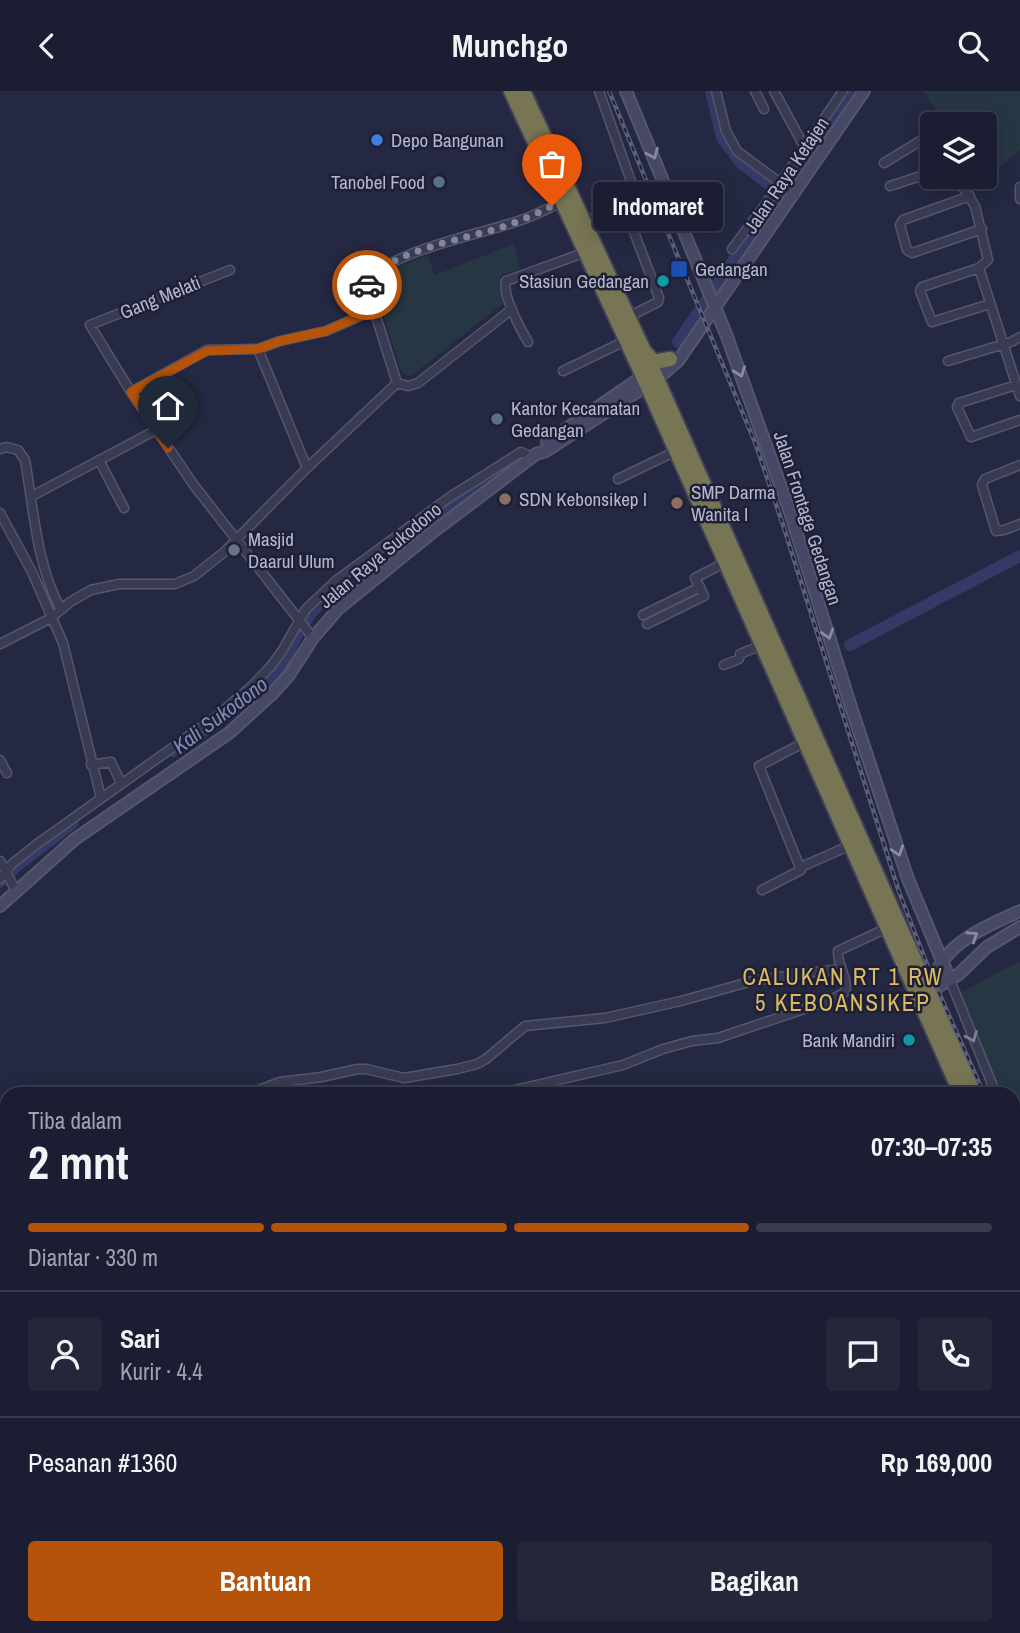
<!DOCTYPE html>
<html lang="id">
<head>
<meta charset="utf-8">
<style>
	body { margin:0; font-family:"Archivo Narrow",sans-serif; background:#24273a; color:#f1f3f6; height:100vh; display:flex; flex-direction:column; font-size:26px; white-space:nowrap }
	* { box-sizing:border-box; margin:0 }
	p { font-size:23px; color:#a0a2ac }
	.icon { flex:none; width:38px; height:38px; fill:none; stroke:currentColor; stroke-width:2; stroke-linecap:round; stroke-linejoin:round }
	.map { position:relative; flex:1; overflow:hidden }
	.sheet { position:absolute; left:0px; top:996px; width:1020px; height:548px; display:flex; flex-direction:column; background:#1b1e32; border-radius:21px 21px 0 0; box-shadow:0 4px 18px #0003,0 0 0 2px #393c4d }
	.sheet>* { flex:none }
	.buttons { position:absolute; left:920px; top:21px; display:grid; gap:14px }
	.buttons a { display:grid; place-items:center; width:77px; height:77px; border-radius:7px; background:#1b1e32; box-shadow:0 4px 18px #0003,0 0 0 2px #393c4d; font-size:35px }
	.pin { position:absolute; display:grid; place-items:center; width:60px; height:60px; color:#fff; margin:-72px -30px; border-radius:50% 50% 50% 0; rotate:-45deg; box-shadow:0 0 7px #0007 }
	.pin .icon { rotate:45deg }
	.courier { position:absolute; display:grid; place-items:center; width:70px; height:70px; margin:-35px; border:5px solid #b45309; border-radius:50%; background:#fff; color:#222; box-shadow:0 2px 9px #0007 }
	.bubble { position:absolute; height:49px; border-radius:7px; background:#1b1e32; box-shadow:0 4px 18px #0003,0 0 0 2px #393c4d; font-size:23px; font-weight:700; line-height:49px; text-align:center }
	.summary em { font-style:normal; font-weight:700 }
	.summary div { display:flex; flex-direction:column-reverse }
	.summary { display:flex; align-items:center; justify-content:space-between; height:119px; padding:0 28px }
	h1 { font-size:46px; font-weight:700; line-height:52px }
	.bar { display:grid; grid-template-columns:repeat(4,1fr); gap:10px 7px; align-content:center; height:84px; padding:0 28px }
	.bar i { height:9px; border-radius:5px; background:#393c4d }
	.bar .on { background:#b45309 }
	.bar p { grid-column:span 4 }
	.line { display:flex; align-items:center; gap:18px; padding:0 28px; border-top:2px solid #393c4d }
	.line div { flex:1 }
	.round { display:grid; place-items:center; flex:none; width:74px; height:74px; border-radius:7px; background:#24273a }
	.cta { display:flex; gap:14px; margin-top:auto; padding:14px 28px }
	.cta a { flex:1; height:80px; border-radius:7px; background:#b45309; color:#fff; font-size:28px; font-weight:700; line-height:80px; text-align:center }
	.cta a+a { background:#24273a; color:#f1f3f6 }
	header { display:flex; justify-content:space-between; align-items:center; height:91px; padding:0 28px; background:#1b1e32; font-size:32px; font-weight:700 }
	.map>svg:first-child { display:block }
	.green { fill:#263743 }
	.lines { fill:none; stroke-linecap:round; stroke-linejoin:round }
	.river { stroke:#343966; stroke-width:12 }
	.street-casing { stroke:#54566c; stroke-width:11 }
	.secondary-casing { stroke:#54566c; stroke-width:14 }
	.highway-casing { stroke:#404359; stroke-width:18 }
	.street { stroke:#393b52; stroke-width:8 }
	.secondary { stroke:#464865; stroke-width:10 }
	.highway { stroke:#787555; stroke-width:14 }
	.rail-casing { stroke:#5a5e79; stroke-width:4.5 }
	.rail { stroke:#1d2037; stroke-width:2; stroke-dasharray:5; stroke-linecap:butt }
	.oneway { stroke:#898ba3 }
	.oneway2 { stroke:#7e7f95 }
	.done { stroke:#83859c; stroke-width:7; stroke-dasharray:0 12.6 }
	.route { stroke:#b45309; stroke-width:9 }
	.shop-dot { fill:#3f7fe0; stroke:#1d2037; stroke-width:2.5 }
	.service-dot { fill:#5c6f8a; stroke:#1d2037; stroke-width:2.5 }
	.transit-dot { fill:#1a4fb4; stroke:#1d2037; stroke-width:2.5 }
	.culture-dot { fill:#0f9aa8; stroke:#1d2037; stroke-width:2.5 }
	.education-dot { fill:#8d6e63; stroke:#1d2037; stroke-width:2.5 }
	.worship-dot { fill:#6b7280; stroke:#1d2037; stroke-width:2.5 }
	.labels { text-anchor:middle; dominant-baseline:central; stroke-width:5; stroke-linejoin:round; paint-order:stroke }
	.poi-label { font-size:19px; fill:#b6b7cc; stroke:#1d2037; text-anchor:start }
	.street-label { font-size:19px; fill:#b6b7cc; stroke:#1d2037 }
	.water-label { font-size:21px; font-style:italic; fill:#8389b9; stroke:#1d2037 }
	.quarter-label { font-size:23px; letter-spacing:2px; fill:#dcbc61; stroke:#1d2037 }
</style>
</head>
<body>
<header><svg class="icon" aria-label="back" viewBox="0 0 24 24"><path d="M15 5l-7 7 7 7"/></svg>Munchgo<svg class="icon" aria-label="search" viewBox="0 0 24 24"><circle cx="10" cy="10" r="6"/><path d="M15 15l6 6"/></svg></header>
<div class="map">
<svg width="1020" height="1542" viewBox="0 0 1020 1542">
	<rect width="100%" height="100%" fill="#242842"/>
	<path class="green" d="M923,0H1020V59L987,87L985,33H947Z
		M514,153L520,178L500,185L505,211L411,285L402,282L378,209L388,200L382,184L427,164L435,184Z
		M1020,870V1048L1013,1033V1003H1000L956,904Z"/>
	<g class="lines">
		<path class="river" d="M711,0L722,47L742,73L774,97
			M678,251L848,0
			M396,450L502,377
			M850,554L1020,465
			M173,660L228,623L280,578L302,534L331,498
			M0,791L18,774L73,732"/>
		<g class="street-casing">
			<path id="street" d="M599,0L633,96L634,141L659,207L658,211L628,226
				M716,0L726,40L737,60L795,103
				M755,0L764,18
				M774,0L804,55
				M884,72L933,42
				M956,86L975,115L988,169L979,177L922,196L920,200L932,231L990,213
				M890,95L933,81
				M1020,96V108
				M970,105L903,129L900,134L907,159L912,162L982,138
				M584,131L634,108
				M732,158L768,110L843,0
				M979,177L1020,305
				M230,179L90,234L131,301L193,393L313,547
				M528,251C520,237 502,205 506,190L586,161
				M258,258L307,377
				M948,270L1011,251L1020,246
				M563,280L627,249
				M397,292L367,197C371,164 484,142 512,132C530,127 546,118 563,111
				M397,292L408,295L418,292L512,218
				M1016,294L959,312L957,316L971,346L1020,329
				M131,301L207,259L258,258L280,250L326,240L374,219
				M0,358L6,356L18,359L25,369C34,420 36,472 61,519
				M99,369L124,417
				M1020,374L985,388L982,394L996,440L1004,439L1020,433
				M618,388L676,360
				M32,405L156,339
				M0,422L32,481L63,552L101,707
				M643,524L700,496
				M647,533L704,505L695,487L726,471
				M0,553L51,527L70,511L91,499L119,493H175L194,485L223,462L307,377L397,292
				M724,574L739,568L740,563L762,554
				M252,595L265,610
				M0,669L7,682
				M91,674L111,671L121,692
				M0,770L16,800
				M801,776L851,754
				M0,788L12,773L37,753L217,625L252,595L271,575L282,560L306,518L337,489L450,406L521,361L532,366
				M762,799L801,779L759,675L805,651
				M950,889L996,1003
				M238,1003L259,999L280,991L321,986L358,978H366L404,987L457,978L477,973L486,968L525,935L605,927L681,910L756,889L840,878
				M498,1003L623,974L663,958L692,950L718,947L831,909L845,901C849,888 837,874 838,860L887,837
				M1013,1041L1020,1056
				M1013,1266L1020,1263
				M1013,1394L1020,1391
				M1013,1498L1020,1497
				M670,1536L671,1542
				M959,1536L962,1542
				M406,1542L423,1536
				M615,1542L639,1536
				M871,1542L882,1536"/>
		</g>
		<g class="secondary-casing">
			<path id="secondary" d="M626,0L726,243L790,421L851,616L908,788L950,889
				M547,351L646,283
				M0,815L75,748L229,642L273,602L289,584L313,547L339,517L429,444L536,363L546,360L657,288L678,270L864,0
				M924,890C942,880 937,874 949,862C967,843 996,831 1020,820
				M929,901L959,883L987,856L1020,836
				M1013,1380L1020,1378
				M369,1542L382,1536"/>
		</g>
		<g class="highway-casing">
			<path id="highway" d="M511,0L647,294L961,1003
				M523,0L657,288L974,1003
				M645,261L654,271L670,268
				M1013,1090L1020,1106
				M1013,1121L1020,1136"/>
		</g>
		<use href="#street" class="street"/>
		<use href="#secondary" class="secondary"/>
		<use href="#highway" class="highway"/>
		<g class="rail-casing">
			<path id="rail" d="M609,0L756,354L784,437L899,801L932,886L984,1003
				M1013,1069L1020,1084"/>
		</g>
		<use href="#rail" class="rail"/>
	</g>
	<defs><path id="oneway-chevron" d="M-2-3.5L2.5 0L-2 3.5" fill="none" stroke-width="1.6" stroke-linecap="round" stroke-linejoin="round" transform="scale(1.75)"/></defs>
	<g class="oneway">
		<use href="#oneway-chevron" transform="translate(653 63) rotate(67)"/>
		<use href="#oneway-chevron" transform="translate(740 281) rotate(70)"/>
		<use href="#oneway-chevron" transform="translate(828 543) rotate(73)"/>
		<use href="#oneway-chevron" transform="translate(898 760) rotate(72)"/>
		<use href="#oneway-chevron" transform="translate(973 845) rotate(-33)"/>
	</g>
	<use class="oneway2" href="#oneway-chevron" transform="translate(972 946) rotate(67)"/>
	<g class="lines">
		<path class="done" d="M367,194C379,163 466,147 496,138C515,132 534,124 552,115"/>
		<path class="route" d="M168,357L131,301L207,260L258,258L280,250L326,240L374,219L367,194"/>
	</g>
	<circle class="shop-dot" cx="377" cy="49" r="7"/>
	<g class="service-dot">
		<circle cx="439" cy="91" r="7"/>
		<circle cx="497" cy="328" r="7"/>
	</g>
	<rect class="transit-dot" x="670" y="169" width="18" height="18" rx="3.5"/>
	<g class="culture-dot">
		<circle cx="663" cy="190" r="7"/>
		<circle cx="909" cy="949" r="7"/>
	</g>
	<g class="education-dot">
		<circle cx="505" cy="408" r="7"/>
		<circle cx="677" cy="412" r="7"/>
	</g>
	<circle class="worship-dot" cx="234" cy="459" r="7"/>
	<g class="labels">
		<g class="poi-label">
			<text x="391" y="49">Depo Bangunan</text>
			<text x="425" y="91" text-anchor="end">Tanobel Food</text>
			<text x="695" y="178">Gedangan</text>
			<text x="649" y="190" text-anchor="end">Stasiun Gedangan</text>
			<text x="511" y="317">Kantor Kecamatan<tspan x="511" dy="22">Gedangan</tspan></text>
			<text x="691" y="401">SMP Darma<tspan x="691" dy="22">Wanita I</tspan></text>
			<text x="519" y="408">SDN Kebonsikep I</text>
			<text x="248" y="448">Masjid<tspan x="248" dy="22">Daarul Ulum</tspan></text>
			<text x="895" y="949" text-anchor="end">Bank Mandiri</text>
		</g>
		<g class="street-label">
			<text transform="translate(786 84) rotate(-56)">Jalan Raya Ketajen</text>
			<text transform="translate(160 206) rotate(-22)">Gang Melati</text>
			<text transform="translate(808 427) rotate(72)">Jalan Frontage Gedangan</text>
			<text transform="translate(380 464) rotate(-40)">Jalan Raya Sukodono</text>
		</g>
		<g class="water-label">
			<text transform="translate(220 624) rotate(-37)">Kali Sukodono</text>
		</g>
		<g class="quarter-label">
			<text x="843" y="885">CALUKAN RT 1 RW<tspan x="843" dy="26">5 KEBOANSIKEP</tspan></text>
		</g>
	</g>
</svg>
<div class="buttons">
<a><svg class="icon" aria-label="layers" viewBox="0 0 24 24"><path d="M12 4l9 5-9 5-9-5zM3 14l9 5 9-5"/></svg></a>
</div>
<div class="pin" style="left:552px;top:115px;background:#ea580c"><svg class="icon" aria-label="bag" viewBox="0 0 24 24"><path d="M5 8h14l-1 12H6zM9 8a3 3 0 0 1 6 0"/></svg></div>
<div class="pin" style="left:168px;top:357px;background:#1f2937"><svg class="icon" aria-label="home" viewBox="0 0 24 24"><path d="M3 11l9-7 9 7M6 9v11h12V9"/></svg></div>
<div class="courier" style="left:367px;top:194px"><svg class="icon" aria-label="car" viewBox="0 0 24 24"><path d="M5 17H2v-5l4-1 3-4h7l3 4 3 1v5h-3M9 17h6M6 11h13"/><circle cx="7" cy="17" r="2"/><circle cx="17" cy="17" r="2"/></svg></div>
<div class="bubble" style="left:593px;top:91px;width:130px">Indomaret</div>
<section class="sheet">
<div class="summary"><div><h1>2 mnt</h1><p>Tiba dalam</p></div><em>07:30–07:35</em></div>
<div class="bar"><i class="on"></i><i class="on"></i><i class="on"></i><i></i><p>Diantar · 330 m</p></div>
<div class="line" style="height:126px"><a class="round"><svg class="icon" aria-label="person" viewBox="0 0 24 24"><circle cx="12" cy="8" r="4"/><path d="M4 21q1-7 8-7t8 7"/></svg></a><div><b>Sari</b><p>Kurir · 4.4</p></div><a class="round"><svg class="icon" aria-label="chat" viewBox="0 0 24 24"><path d="M4 5h16v11H9l-5 4z"/></svg></a><a class="round"><svg class="icon" aria-label="phone" viewBox="0 0 24 24"><path d="M5 4h4l2 5-3 2q2 4 5 5l2-3 5 2v4C11 20 4 13 5 4z"/></svg></a></div>
<div class="line" style="height:91px"><div>Pesanan #1360</div><b>Rp 169,000</b></div>
<div class="cta"><a>Bantuan</a><a>Bagikan</a></div>
</section>
</div>
</body>
</html>
